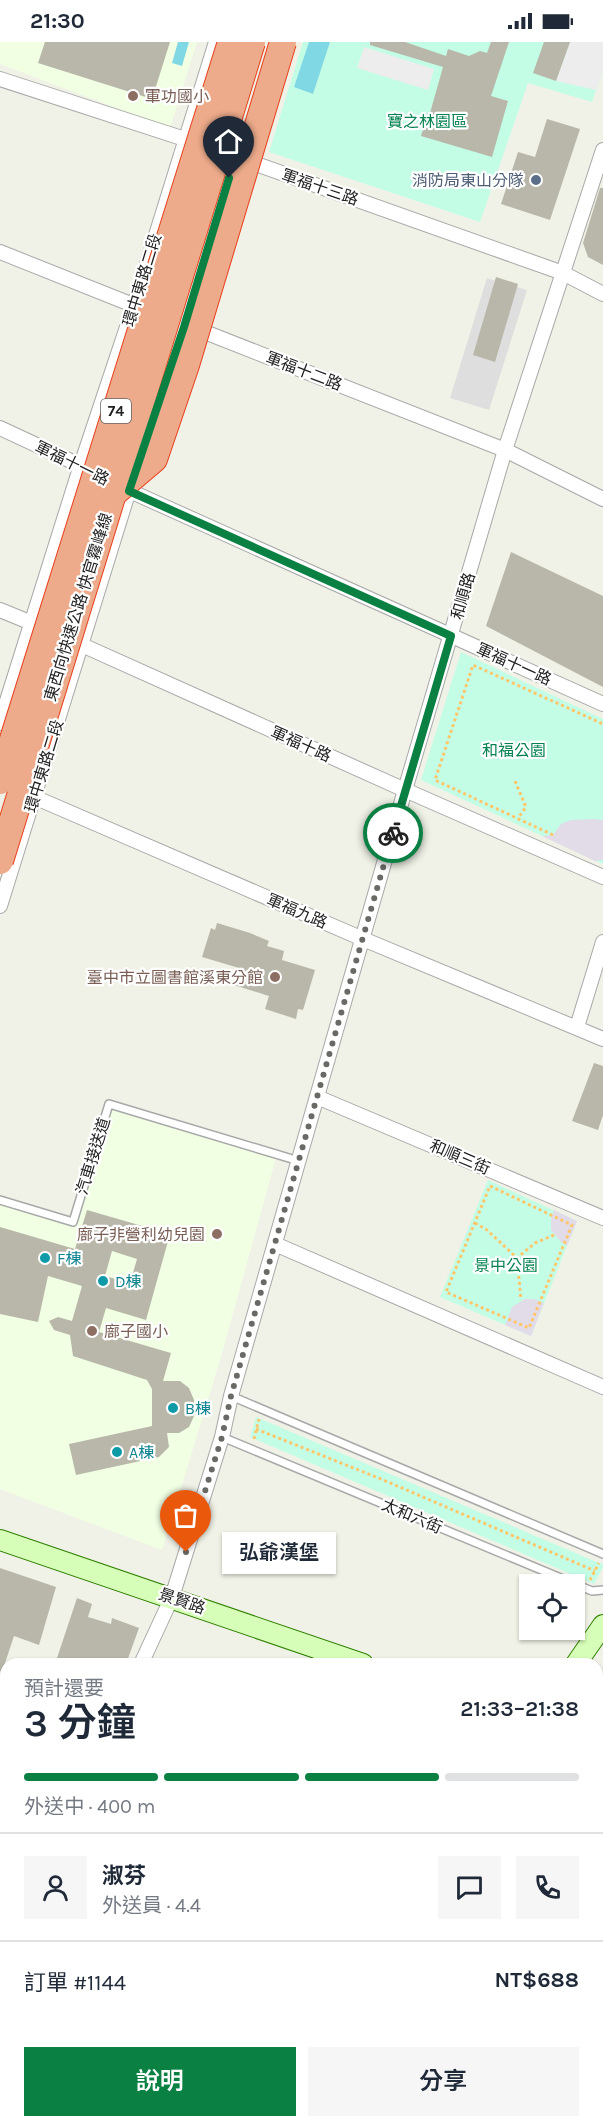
<!DOCTYPE html>
<html lang="zh-TW">
<head>
<meta charset="utf-8">
<style>
	body { margin:0; font-family:Karla,"Noto Sans TC",sans-serif; background:#f6f6f7; color:#1f2937; height:100vh; display:flex; flex-direction:column; font-size:22px; white-space:nowrap }
	* { box-sizing:border-box; margin:0 }
	p { font-size:20px; color:#747a83 }
	.icon { flex:none; width:33px; height:33px; fill:none; stroke:currentColor; stroke-width:2; stroke-linecap:round; stroke-linejoin:round }
	.map { position:relative; flex:1; overflow:hidden }
	.drawer { position:absolute; left:0px; top:1616px; width:603px; height:470px; display:flex; flex-direction:column; background:#fff; border-radius:18px 18px 0 0; box-shadow:0 2px 4px #0004 }
	.drawer>* { flex:none }
	.buttons { position:absolute; left:519px; top:1532px; display:grid; gap:12px }
	.buttons a { display:grid; place-items:center; width:66px; height:66px; border-radius:0px; background:#fff; box-shadow:0 2px 4px #0004; font-size:30px }
	.pin { position:absolute; display:grid; place-items:center; width:51px; height:51px; color:#fff; margin:-62px -26px; border-radius:50% 50% 50% 0; rotate:-45deg; box-shadow:0 0 6px #0007 }
	.pin .icon { rotate:45deg }
	.courier { position:absolute; display:grid; place-items:center; width:60px; height:60px; margin:-30px; border:4px solid #0b8043; border-radius:50%; background:#fff; color:#222; box-shadow:0 2px 8px #0007 }
	.bubble { position:absolute; height:42px; border-radius:0px; background:#fff; box-shadow:0 2px 4px #0004; font-size:20px; font-weight:600; line-height:42px; text-align:center }
	.head em { font-style:normal; font-weight:600 }
	.head div { display:flex; flex-direction:column-reverse }
	.head { display:flex; align-items:center; justify-content:space-between; height:102px; padding:0 24px }
	h1 { font-size:39px; font-weight:600; line-height:45px }
	.bar { display:grid; grid-template-columns:repeat(4,1fr); gap:9px 6px; align-content:center; height:72px; padding:0 24px }
	.bar i { height:8px; border-radius:4px; background:#e0e1e3 }
	.bar .active { background:#0b8043 }
	.bar p { grid-column:span 4 }
	.line { display:flex; align-items:center; gap:15px; padding:0 24px; border-top:2px solid #e0e1e3 }
	.line div { flex:1 }
	.round { display:grid; place-items:center; flex:none; width:63px; height:63px; border-radius:0px; background:#f6f6f7 }
	.button { display:flex; gap:12px; margin-top:auto; padding:12px 24px }
	.button a { flex:1; height:69px; border-radius:0px; background:#0b8043; color:#fff; font-size:24px; font-weight:600; line-height:69px; text-align:center }
	.button a+a { background:#f6f6f7; color:#1f2937 }
	.status { display:flex; justify-content:space-between; align-items:center; height:42px; padding:0 30px; background:#fff; direction:ltr }
	.status svg { height:16px; fill:currentColor }
	.map>svg:first-child { display:block }
	.residential { fill:#dfdede }
	.education { fill:#f1ffe3 }
	.park { fill:#c3fde5 }
	.pitch { fill:#81d8e5 }
	.parking { fill:#ededed }
	.plaza { fill:#e2dbe8 }
	.building { fill:#b8b7a9; fill-rule:evenodd }
	.lines { fill:none; stroke-linecap:round; stroke-linejoin:round }
	.lane-casing { stroke:#a8a8a8; stroke-width:10 }
	.street-casing { stroke:#a8a8a8; stroke-width:16 }
	.secondary-casing { stroke:#308000; stroke-width:22 }
	.path { stroke:#ffc66b; stroke-width:3; stroke-dasharray:3 3; stroke-linecap:butt }
	.lane { stroke:#fff; stroke-width:7 }
	.street { stroke:#fff; stroke-width:14 }
	.secondary { stroke:#d7feb9; stroke-width:20 }
	.highway-bridge-casing { stroke:#e7401d; stroke-width:28; stroke-linecap:butt }
	.highway-bridge { stroke:#edab8b; stroke-width:26 }
	.done { stroke:#696a66; stroke-width:6; stroke-dasharray:0 10.8 }
	.route { stroke:#0b8043; stroke-width:8 }
	.education-dot { fill:#8d6e63; stroke:#fff; stroke-width:2 }
	.service-dot { fill:#5c6f8a; stroke:#fff; stroke-width:2 }
	.culture-dot { fill:#0f9aa8; stroke:#fff; stroke-width:2 }
	.labels { text-anchor:middle; dominant-baseline:central; stroke-width:4.5; stroke-linejoin:round; paint-order:stroke }
	.shield { fill:#fff; stroke:#646464; stroke-width:1.5 }
	.shield-label { font-size:15px; font-weight:bold; fill:#212121 }
	.education-label { font-size:16px; fill:#785e54; stroke:#fff; text-anchor:start }
	.park-label { font-size:16px; fill:#068351; stroke:#fff }
	.service-label { font-size:16px; fill:#4e5e75; stroke:#fff; text-anchor:end }
	.street-label { font-size:16px; fill:#212121; stroke:#fff }
	.culture-label { font-size:16px; fill:#0d838f; stroke:#fff; text-anchor:start }
</style>
</head>
<body>
<div class="status"><b>21:30</b><svg viewBox="0 0 49 12"><path d="M0 12V9h3v3zM5 12V6h3v6zM10 12V3h3v9zM15 12V0h3v12zM26 1h20v11H26zM47 4h2v5h-2z"/></svg></div>
<div class="map">
<svg width="603" height="2084" viewBox="0 0 603 2084">
	<rect width="100%" height="100%" fill="#f0f2e7"/>
	<path class="residential" d="M487,236L527,248L489,368L450,356Z
		M597,1799L603,1801V1893L597,1891Z
		M597,1990L603,1993V2054L597,2052Z
		M307,2079H464L477,2084H305Z"/>
	<path class="education" d="M0,0H197L170,86L0,22Z
		M109,1062L277,1112L223,1308L162,1508L0,1447V1159L73,1180Z"/>
	<path class="park" d="M303,0H603V28L592,60L528,41L480,180L269,110Z
		M461,610L603,677V822L421,738Z
		M488,1138L577,1179L531,1294L440,1255Z
		M256,1375L599,1521L603,1522V1525L594,1542L250,1395Z
		M0,1858L6,1860V1967L0,1965Z"/>
	<path class="pitch" d="M178,0H189L182,24L172,21Z
		M309,0H330L313,52L294,45Z"/>
	<path class="parking" d="M570,0H603V28L596,48L556,39Z
		M364,5L434,27L428,48L357,26Z
		M6,1994V2079H84L79,2084H0V1999Z"/>
	<path class="plaza" d="M594,777L603,778V818L595,819L542,794L553,793L561,782L571,778Z
		M554,1168L577,1179L567,1204L561,1200L551,1188V1177Z
		M525,1257H534L544,1261L531,1294L505,1283L512,1265Z"/>
	<path class="building" d="M45,0H170L152,57L38,21Z
		M370,0H405L446,14L448,7L469,14L480,9L487,11L491,0H509L491,54L508,59L492,115L421,94L428,70L430,71L443,25L370,3Z
		M544,0H570L556,39L533,31Z
		M547,77L580,87L550,178L501,162L518,110L535,115Z
		M600,146H603V223L588,215L583,201Z
		M496,235L518,242L495,320L473,313Z
		M511,510L603,554V645L486,584Z
		M217,881L250,891L269,899L267,904L284,909L282,918L315,928L303,968L298,967L296,977L265,967L269,954L234,943L239,926L202,915L211,886L215,888Z
		M594,1021L603,1024V1073L598,1088L572,1079Z
		M87,1168L170,1192L146,1278L106,1266L99,1290L171,1311L163,1339H180L189,1346L194,1358V1374L189,1385L179,1391H167L169,1405L159,1415L76,1433L69,1402L152,1384V1347L147,1338L73,1314L70,1293L54,1288L49,1279L58,1275L72,1279L82,1244L48,1234L38,1280L0,1272V1185L75,1207ZM112,1209L137,1217L130,1241L105,1234Z
		M0,1526L56,1545L39,1603L14,1594L2,1630L0,1629Z
		M77,1556L92,1562L88,1575L111,1582L112,1576L139,1586L126,1622H55Z"/>
	<g class="lines">
		<g class="lane-casing">
			<path id="lane" d="M0,1158L73,1180L109,1062L299,1119
				M231,1354L603,1512
				M222,1395L592,1549L603,1548"/>
		</g>
		<g class="street-casing">
			<path id="street" d="M0,37L194,100
				M214,107L563,231L603,252
				M0,210L143,267
				M192,285L505,408L603,457
				M0,386L88,427
				M121,445L603,662
				M0,568L39,584
				M73,599L405,748L603,835
				M0,681L81,423L134,264L216,0
				M29,751L34,755L363,897L603,997
				M0,864L126,458L184,285L228,139
				M577,985L603,900
				M317,1055L603,1176
				M275,1202L603,1345
				M141,1622L172,1555L222,1395L231,1354L405,748L505,408L603,108
				M0,1674L6,1677
				M0,1821L6,1815
				M0,1839L6,1842
				M597,1906L603,1909
				M597,2077L603,2080
				M155,2079L167,2084"/>
		</g>
		<g class="secondary-casing">
			<path id="secondary" d="M0,1498L363,1622
				M576,1622L603,1583
				M597,1704L603,1706
				M109,2084L115,2079"/>
		</g>
		<path class="path" d="M515,739L526,765L518,776
			M553,793L435,738L473,623L603,682
			M490,1144L572,1183L529,1286L446,1250Z
			M475,1181L487,1188L517,1216L535,1201L554,1193
			M517,1216L521,1258
			M256,1387L381,1437L595,1529
			M254,1397L259,1377
			M590,1538L599,1521
			M0,1867L6,1870
			M0,1883L6,1884
			M0,1912L2,1913L6,1909
			M0,1920L2,1913
			M0,1946L6,1948
			M0,1959L6,1962"/>
		<use href="#lane" class="lane"/>
		<use href="#street" class="street"/>
		<use href="#secondary" class="secondary"/>
		<g class="highway-bridge-casing">
			<path id="highway-bridge" d="M115,450L154,417L186,323L283,0
				M0,739L231,0
				M0,819L252,0"/>
		</g>
		<use href="#highway-bridge" class="highway-bridge"/>
	</g>
	<g class="lines">
		<path class="done" d="M186,1510L222,1395L231,1354L393,791"/>
		<path class="route" d="M229,136L184,285L129,449L451,594L393,791"/>
	</g>
	<g class="education-dot">
		<circle cx="133" cy="54" r="6"/>
		<circle cx="275" cy="935" r="6"/>
		<circle cx="217" cy="1192" r="6"/>
		<circle cx="92" cy="1289" r="6"/>
	</g>
	<circle class="service-dot" cx="536" cy="138" r="6"/>
	<g class="culture-dot">
		<circle cx="45" cy="1216" r="6"/>
		<circle cx="103" cy="1239" r="6"/>
		<circle cx="173" cy="1366" r="6"/>
		<circle cx="117" cy="1410" r="6"/>
	</g>
	<g class="labels">
		<rect class="shield" x="101" y="357" width="30" height="24" rx="4.5"/>
		<g class="shield-label">
			<text x="116" y="369">74</text>
		</g>
		<g class="education-label">
			<text x="145" y="54">軍功國小</text>
			<text x="263" y="935" text-anchor="end">臺中市立圖書館溪東分館</text>
			<text x="205" y="1192" text-anchor="end">廍子非營利幼兒園</text>
			<text x="104" y="1289">廍子國小</text>
		</g>
		<g class="park-label">
			<text x="427" y="79">寶之林園區</text>
			<text x="514" y="708">和福公園</text>
			<text x="506" y="1223">景中公園</text>
		</g>
		<g class="service-label">
			<text x="524" y="138">消防局東山分隊</text>
		</g>
		<g class="street-label">
			<text transform="translate(320 145) rotate(19)">軍福十三路</text>
			<text transform="translate(142 238) rotate(-73)">環中東路二段</text>
			<text transform="translate(304 329) rotate(21)">軍福十二路</text>
			<text transform="translate(72 421) rotate(26)">軍福十一路</text>
			<text transform="translate(463 554) rotate(-74)">和順路</text>
			<text transform="translate(78 565) rotate(-73)">東西向快速公路 快官霧峰線</text>
			<text transform="translate(514 622) rotate(24)">軍福十一路</text>
			<text transform="translate(301 702) rotate(24)">軍福十路</text>
			<text transform="translate(44 724) rotate(-73)">環中東路二段</text>
			<text transform="translate(297 869) rotate(23)">軍福九路</text>
			<text transform="translate(93 1114) rotate(-73)">汽車接送道</text>
			<text transform="translate(460 1115) rotate(23)">和順三街</text>
			<text transform="translate(412 1474) rotate(23)">太和六街</text>
			<text transform="translate(182 1559) rotate(19)">景賢路</text>
		</g>
		<g class="culture-label">
			<text x="57" y="1216">F棟</text>
			<text x="115" y="1239">D棟</text>
			<text x="185" y="1366">B棟</text>
			<text x="129" y="1410">A棟</text>
		</g>
	</g>
</svg>
<div class="buttons">
<a><svg class="icon" aria-label="locate" viewBox="0 0 24 24"><circle cx="12" cy="12" r="6"/><path d="M12 2v4M12 18v4M2 12h4M18 12h4"/></svg></a>
</div>
<div class="pin" style="left:186px;top:1510px;background:#ea580c"><svg class="icon" aria-label="bag" viewBox="0 0 24 24"><path d="M5 8h14l-1 12H6zM9 8a3 3 0 0 1 6 0"/></svg></div>
<div class="pin" style="left:229px;top:136px;background:#1f2937"><svg class="icon" aria-label="home" viewBox="0 0 24 24"><path d="M3 11l9-7 9 7M6 9v11h12V9"/></svg></div>
<div class="courier" style="left:393px;top:791px"><svg class="icon" aria-label="bike" viewBox="0 0 24 24"><circle cx="6" cy="16" r="4"/><circle cx="18" cy="16" r="4"/><path d="M6 16l4-8h5l3 8M10 8l3 8H6M13 5h3"/></svg></div>
<div class="bubble" style="left:222px;top:1490px;width:114px">弘爺漢堡</div>
<section class="drawer">
<div class="head"><div><h1>3 分鐘</h1><p>預計還要</p></div><em>21:33–21:38</em></div>
<div class="bar"><i class="active"></i><i class="active"></i><i class="active"></i><i></i><p>外送中 · 400 m</p></div>
<div class="line" style="height:108px"><a class="round"><svg class="icon" aria-label="person" viewBox="0 0 24 24"><circle cx="12" cy="8" r="4"/><path d="M4 21q1-7 8-7t8 7"/></svg></a><div><b>淑芬</b><p>外送員 · 4.4</p></div><a class="round"><svg class="icon" aria-label="chat" viewBox="0 0 24 24"><path d="M4 5h16v11H9l-5 4z"/></svg></a><a class="round"><svg class="icon" aria-label="phone" viewBox="0 0 24 24"><path d="M5 4h4l2 5-3 2q2 4 5 5l2-3 5 2v4C11 20 4 13 5 4z"/></svg></a></div>
<div class="line" style="height:78px"><div>訂單 #1144</div><b>NT$688</b></div>
<div class="button"><a>說明</a><a>分享</a></div>
</section>
</div>
</body>
</html>
